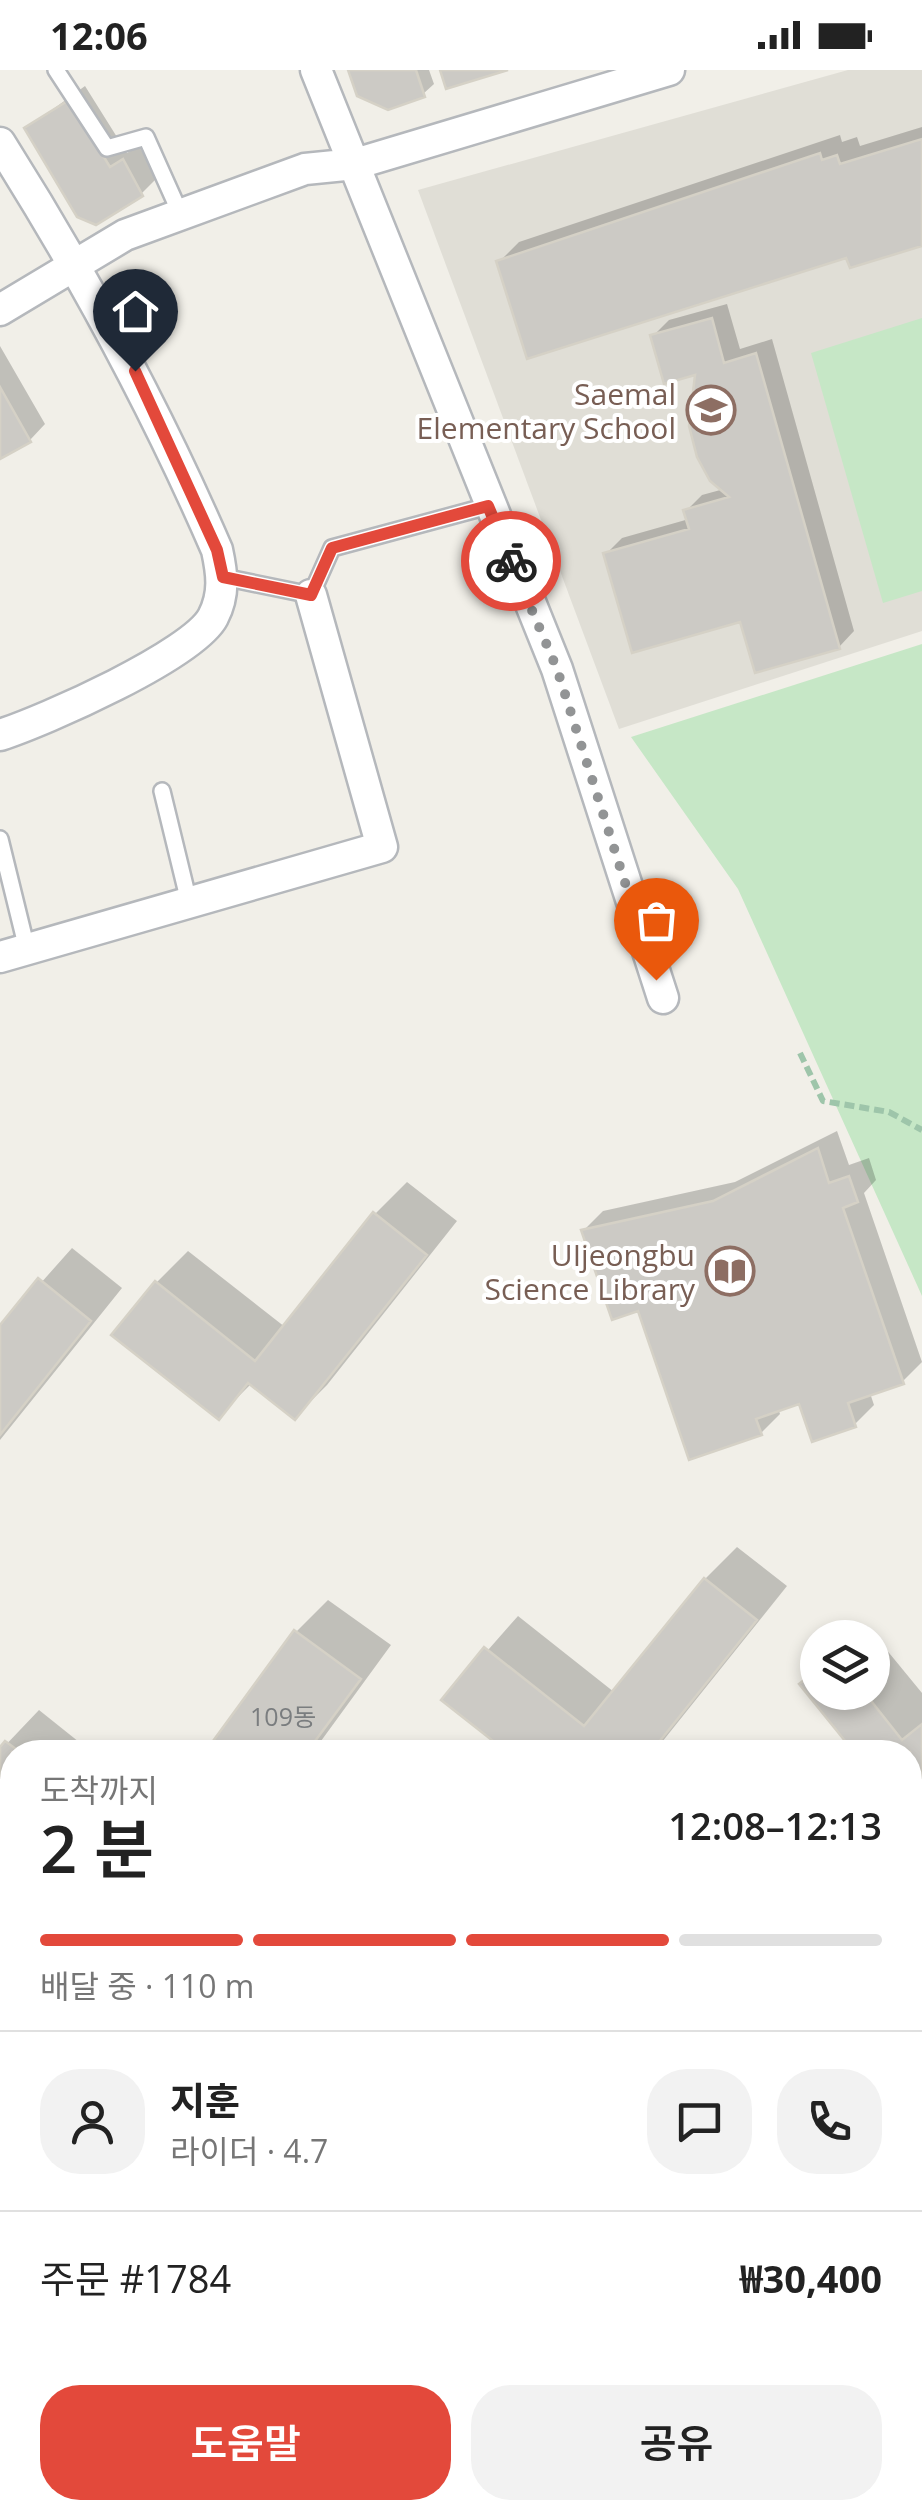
<!DOCTYPE html>
<html lang="ko">
<head>
<meta charset="utf-8">
<style>
	body { margin:0; font-family:"Open Sans","Noto Sans KR",sans-serif; background:#f2f2f2; color:#222; height:100vh; display:flex; flex-direction:column; font-size:38px; white-space:nowrap }
	* { box-sizing:border-box; margin:0 }
	p { font-size:32px; color:#767676 }
	.icon { flex:none; width:55px; height:55px; fill:none; stroke:currentColor; stroke-width:2; stroke-linecap:round; stroke-linejoin:round }
	.map { position:relative; flex:1; overflow:hidden }
	.side { position:absolute; left:0px; top:1670px; width:922px; height:780px; display:flex; flex-direction:column; background:#fff; border-radius:40px 40px 0 0; box-shadow:0 5px 15px #0003 }
	.side>* { flex:none }
	.buttons { position:absolute; left:800px; top:1550px; display:grid; gap:20px }
	.buttons a { display:grid; place-items:center; width:90px; height:90px; border-radius:50%; background:#fff; box-shadow:0 5px 15px #0003; font-size:50px }
	.pin { position:absolute; display:grid; place-items:center; width:85px; height:85px; color:#fff; margin:-102px -42px; border-radius:50% 50% 50% 0; rotate:-45deg; box-shadow:0 0 10px #0007 }
	.pin .icon { rotate:45deg }
	.courier { position:absolute; display:grid; place-items:center; width:100px; height:100px; margin:-50px; border:8px solid #e3493b; border-radius:50%; background:#fff; color:#222; box-shadow:0 2px 12px #0007 }
	.overview em { font-style:normal; font-weight:600 }
	.overview div { display:flex; flex-direction:column-reverse }
	.overview { display:flex; align-items:center; justify-content:space-between; height:170px; padding:0 40px }
	h1 { font-size:65px; font-weight:600; line-height:75px }
	.bar { display:grid; grid-template-columns:repeat(4,1fr); gap:15px 10px; align-content:center; height:120px; padding:0 40px }
	.bar i { height:12px; border-radius:8px; background:#e0e0e0 }
	.bar .on { background:#e3493b }
	.bar p { grid-column:span 4 }
	.line { display:flex; align-items:center; gap:25px; padding:0 40px; border-top:2px solid #e0e0e0 }
	.line div { flex:1 }
	.round { display:grid; place-items:center; flex:none; width:105px; height:105px; border-radius:40px; background:#f2f2f2 }
	.action { display:flex; gap:20px; margin-top:auto; padding:20px 40px }
	.action a { flex:1; height:115px; border-radius:40px; background:#e3493b; color:#fff; font-size:40px; font-weight:600; line-height:115px; text-align:center }
	.action a+a { background:#f2f2f2; color:#222 }
	.status { display:flex; justify-content:space-between; align-items:center; height:70px; padding:0 50px; background:#fff; direction:ltr }
	.status svg { height:28px; fill:currentColor }
	.map>svg:first-child { display:block }
	.education { fill:#e0ded6 }
	.green { fill:#c6e7c6 }
	.shadow { fill:#0003 }
	.building { fill:#cccac5; stroke:#d5d1c6; stroke-width:2.5 }
	.lines { fill:none; stroke-linecap:round; stroke-linejoin:round }
	.lane-casing { stroke:#b5b8bc; stroke-width:20 }
	.street-casing { stroke:#b5b8bc; stroke-width:35 }
	.path { stroke:#9ec5aa; stroke-width:6; stroke-dasharray:10 5; stroke-linecap:butt }
	.lane { stroke:#fff; stroke-width:15 }
	.street { stroke:#fff; stroke-width:30 }
	.done { stroke:#929495; stroke-width:10; stroke-dasharray:0 18 }
	.route { stroke:#e3493b; stroke-width:12 }
	.labels { text-anchor:middle; dominant-baseline:central; stroke-width:8; stroke-linejoin:round; paint-order:stroke }
	.number-label { font-size:25px; fill:#7a7d7f }
	.education-label { font-size:30px; fill:#785e54; stroke:#fff; text-anchor:end }
</style>
</head>
<body>
<div class="status"><b>12:06</b><svg viewBox="0 0 49 12"><path d="M0 12V9h3v3zM5 12V6h3v6zM10 12V3h3v9zM15 12V0h3v12zM26 1h20v11H26zM47 4h2v5h-2z"/></svg></div>
<div class="map">
<svg width="922" height="2450" viewBox="0 0 922 2450">
	<rect width="100%" height="100%" fill="#f1efe8"/>
	<path class="education" d="M848,0H922V561L619,659L418,120Z"/>
	<path class="green" d="M922,248V521L883,533L811,283Z
		M922,574V1226L738,819L631,667Z
		M922,2387V2450H519L530,2438H910V2392Z"/>
	<path class="shadow" d="M351,0H429L434,14L423,24Z
		M85,16L127,83L139,76L157,108L141,124L27,58Z
		M922,57V173L848,185L499,192L519,172L840,65L842,72L857,67L860,76Z
		M727,234L740,279L772,269L854,561L839,577L742,549L606,484L622,468L689,449L686,441L702,425L724,419L698,302L653,266L669,250Z
		M0,276L45,354L30,370L0,386Z
		M837,1061L849,1095L869,1088L876,1110L864,1123L922,1292L902,1312L870,1323L874,1335L854,1355L801,1331L778,1338L780,1344L761,1363L639,1238L584,1160L603,1141L735,1112Z
		M407,1112L457,1151L327,1315L295,1347L252,1313L218,1347L156,1213L188,1181L285,1257L375,1144Z
		M72,1178L122,1218L0,1370V1259Z
		M737,1477L787,1516L654,1682H587L582,1678L577,1682H511L445,1629L518,1546L614,1622L705,1509Z
		M328,1530L391,1575L313,1682H208L296,1562Z
		M867,1556L922,1623V1709L910,1719V1682H857L802,1615L818,1599V1622H872V1568H853Z
		M39,1640L89,1680L12,1682V1775L0,1791V1681Z
		M8,2085L12,2089V2176L0,2190V2093Z
		M90,2438H208L223,2450H79Z
		M267,2438H355L344,2450H256Z"/>
	<path class="building" d="M348,0H416L425,27L388,40L357,26Z
		M440,0H508L446,19Z
		M69,30L110,97L123,89L143,126L96,155L77,147L24,58Z
		M922,69V176L850,198L846,188L527,289L496,191L820,83L822,90L837,85L840,94Z
		M712,248L724,293L756,283L840,579L755,603L740,552L632,583L603,483L689,459L683,440L729,427L710,411L697,387L689,356L695,305L664,314L650,265Z
		M0,317L31,372L0,389Z
		M818,1078L829,1113L849,1106L858,1132L843,1138L904,1314L848,1333L856,1357L812,1372L799,1334L756,1349L762,1365L689,1390L638,1241L612,1250L581,1160L713,1131Z
		M373,1142L427,1185L295,1350L248,1313L219,1350L111,1265L155,1211L255,1291Z
		M38,1208L91,1251L0,1365V1255Z
		M704,1508L757,1550L651,1682H583L578,1678L575,1682H507L441,1630L484,1577L584,1656Z
		M294,1560L361,1609L307,1682H205Z
		M818,1599V1622H864L902,1670L922,1654V1712L910,1722V1682H854L799,1614Z
		M5,1671L20,1682H12V1771L0,1787V1677Z
		M922,1953V2062L910,2077V1968Z
		M0,2138L12,2149V2175L0,2189Z
		M86,2438H139L154,2450H76Z
		M263,2438H354L343,2450H252Z"/>
	<g class="lines">
		<g class="lane-casing">
			<path id="lane" d="M56,0L107,78L146,67L180,143
				M223,507L311,525L332,478L488,436
				M162,721L189,832
				M0,769L27,879"/>
		</g>
		<g class="street-casing">
			<path id="street" d="M316,0L557,599L663,928
				M0,73C83,204 155,337 217,480C222,503 225,524 213,547C193,585 44,651 0,665
				M0,240L125,165L305,99L355,94L669,0
				M0,887L382,777L311,525"/>
		</g>
		<path class="path" d="M800,983L823,1031L889,1042L922,1060"/>
		<use href="#lane" class="lane"/>
		<use href="#street" class="street"/>
	</g>
	<g class="lines">
		<path class="done" d="M511,491L557,599L656,910"/>
		<path class="route" d="M135,301L217,480L223,507L311,525L332,478L488,436L511,491"/>
	</g>
	<defs>
		<g id="school-ring" transform="scale(2.5)"><circle r="9.5" fill="#fff" stroke="#8d6e63" stroke-width="1.5"/><path d="M0-5L7-2L0 1L-7-2ZM-4 1L0 2.5L4 1V4Q0 6-4 4Z" fill="#8d6e63"/></g>
		<g id="library-ring" transform="scale(2.5)"><circle r="9.5" fill="#fff" stroke="#8d6e63" stroke-width="1.5"/><path d="M-6-4Q-3-5.5-.7-3.5V5Q-3 3-6 4ZM6-4Q3-5.5 .7-3.5V5Q3 3 6 4Z" fill="#8d6e63"/></g>
	</defs>
	<g fill-rule="evenodd">
		<use href="#school-ring" x="711" y="340"/>
		<use href="#library-ring" x="730" y="1201"/>
	</g>
	<g class="labels">
		<g class="number-label">
			<text x="283" y="1646">109동</text>
		</g>
		<g class="education-label">
			<text x="676" y="323">Saemal<tspan x="676" dy="34">Elementary School</tspan></text>
			<text x="695" y="1184">UIjeongbu<tspan x="695" dy="34">Science Library</tspan></text>
		</g>
	</g>
</svg>
<div class="buttons">
<a><svg class="icon" aria-label="layers" viewBox="0 0 24 24"><path d="M12 4l9 5-9 5-9-5zM3 14l9 5 9-5"/></svg></a>
</div>
<div class="pin" style="left:656px;top:910px;background:#ea580c"><svg class="icon" aria-label="bag" viewBox="0 0 24 24"><path d="M5 8h14l-1 12H6zM9 8a3 3 0 0 1 6 0"/></svg></div>
<div class="pin" style="left:135px;top:301px;background:#1f2937"><svg class="icon" aria-label="home" viewBox="0 0 24 24"><path d="M3 11l9-7 9 7M6 9v11h12V9"/></svg></div>
<div class="courier" style="left:511px;top:491px"><svg class="icon" aria-label="bike" viewBox="0 0 24 24"><circle cx="6" cy="16" r="4"/><circle cx="18" cy="16" r="4"/><path d="M6 16l4-8h5l3 8M10 8l3 8H6M13 5h3"/></svg></div>
<section class="side">
<div class="overview"><div><h1>2 분</h1><p>도착까지</p></div><em>12:08–12:13</em></div>
<div class="bar"><i class="on"></i><i class="on"></i><i class="on"></i><i></i><p>배달 중 · 110 m</p></div>
<div class="line" style="height:180px"><a class="round"><svg class="icon" aria-label="person" viewBox="0 0 24 24"><circle cx="12" cy="8" r="4"/><path d="M4 21q1-7 8-7t8 7"/></svg></a><div><b>지훈</b><p>라이더 · 4.7</p></div><a class="round"><svg class="icon" aria-label="chat" viewBox="0 0 24 24"><path d="M4 5h16v11H9l-5 4z"/></svg></a><a class="round"><svg class="icon" aria-label="phone" viewBox="0 0 24 24"><path d="M5 4h4l2 5-3 2q2 4 5 5l2-3 5 2v4C11 20 4 13 5 4z"/></svg></a></div>
<div class="line" style="height:130px"><div>주문 #1784</div><b>₩30,400</b></div>
<div class="action"><a>도움말</a><a>공유</a></div>
</section>
</div>
</body>
</html>
